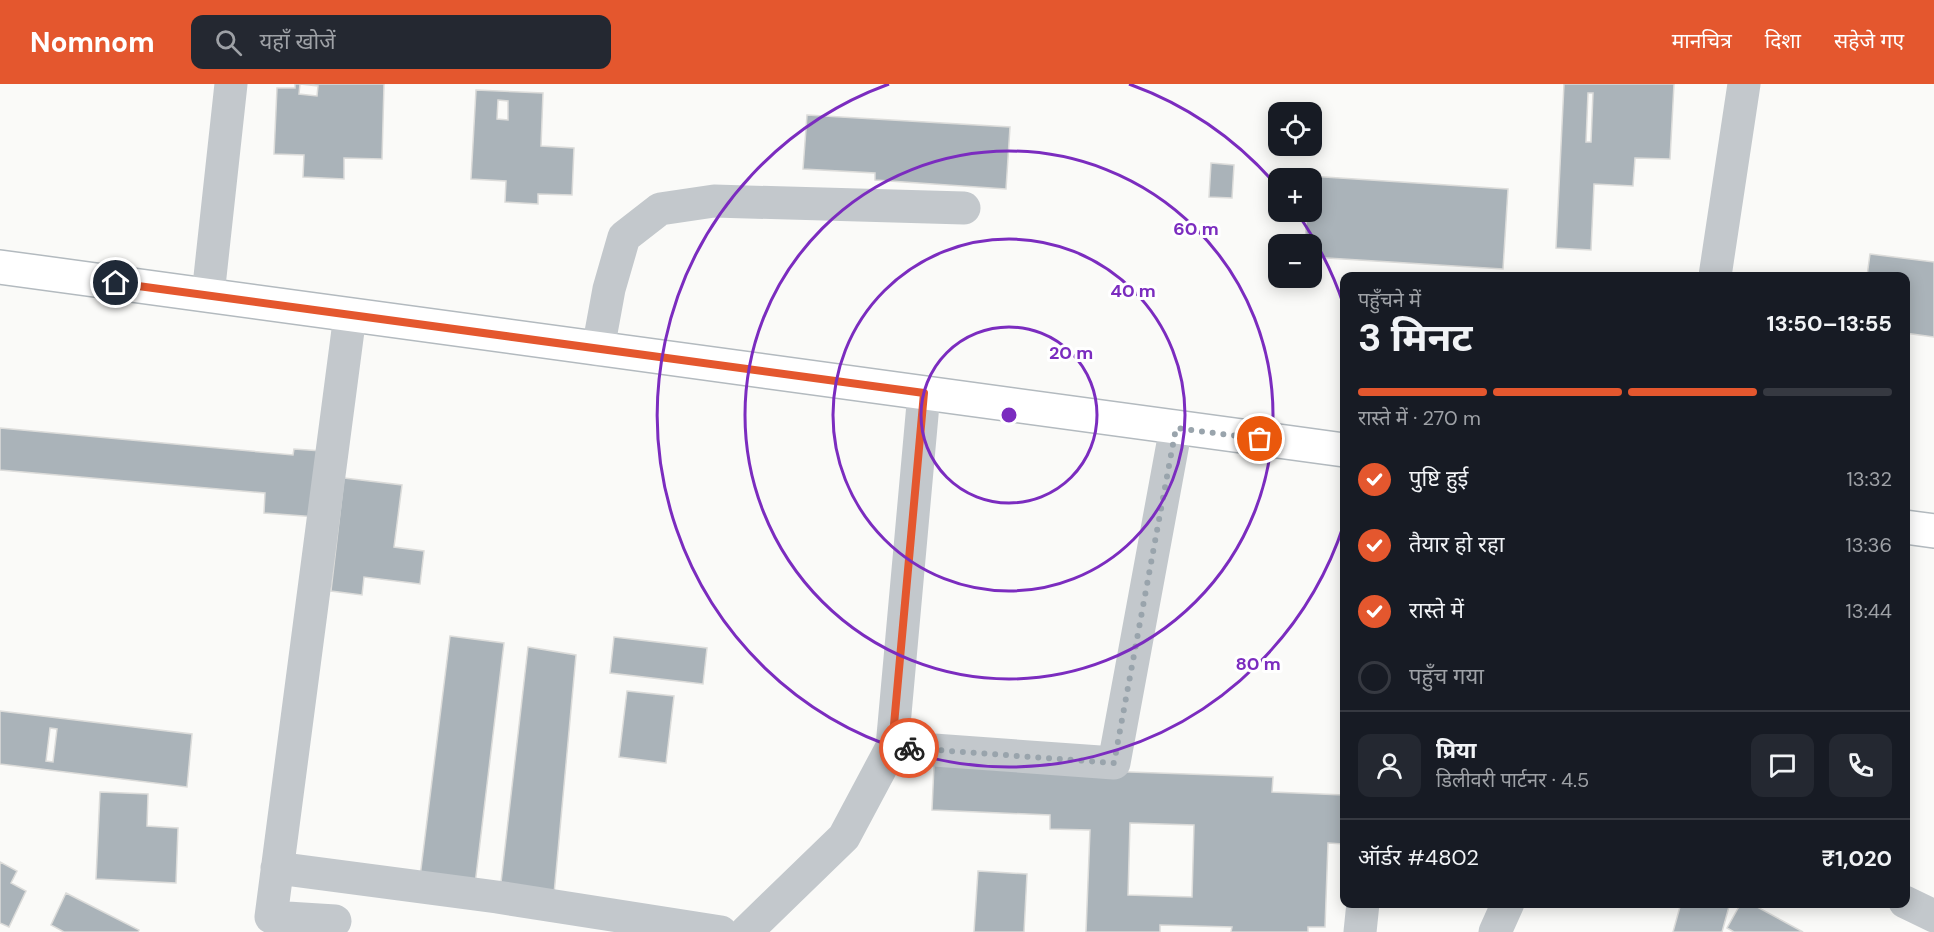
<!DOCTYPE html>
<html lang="hi">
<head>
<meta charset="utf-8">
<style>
	body { margin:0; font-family:"DM Sans","Noto Sans Devanagari",sans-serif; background:#242831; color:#f1f3f6; height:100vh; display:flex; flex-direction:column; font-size:22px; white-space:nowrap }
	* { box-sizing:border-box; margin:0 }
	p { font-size:20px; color:#9ea1a6 }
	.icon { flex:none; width:33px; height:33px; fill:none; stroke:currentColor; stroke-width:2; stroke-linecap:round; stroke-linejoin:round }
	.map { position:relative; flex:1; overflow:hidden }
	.details { position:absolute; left:1340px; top:188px; width:570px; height:636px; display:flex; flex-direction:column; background:#171b24; border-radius:12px; box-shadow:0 3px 15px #0003 }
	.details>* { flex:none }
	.fabs { position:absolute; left:1268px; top:18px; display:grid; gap:12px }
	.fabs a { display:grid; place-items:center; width:54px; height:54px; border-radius:12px; background:#171b24; box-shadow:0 3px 15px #0003; font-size:30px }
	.pin { position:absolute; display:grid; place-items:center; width:51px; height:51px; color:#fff; margin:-26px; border:3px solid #fff; border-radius:50%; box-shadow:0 2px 6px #0007 }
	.courier { position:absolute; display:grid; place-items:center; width:60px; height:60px; margin:-30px; border:4px solid #e4572e; border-radius:50%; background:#fff; color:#222; box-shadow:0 2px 8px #0007 }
	.summary em { font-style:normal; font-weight:700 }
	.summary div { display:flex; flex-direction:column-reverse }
	.summary { display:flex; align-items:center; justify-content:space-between; height:102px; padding:0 18px }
	h1 { font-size:39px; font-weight:700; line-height:45px }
	.bar { display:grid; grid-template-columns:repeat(4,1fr); gap:9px 6px; align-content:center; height:72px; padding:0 18px }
	.bar i { height:8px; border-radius:4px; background:#363941 }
	.bar .current { background:#e4572e }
	.bar p { grid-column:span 4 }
	.line { display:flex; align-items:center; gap:15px; padding:0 18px; border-top:2px solid #363941 }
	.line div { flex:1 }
	.round { display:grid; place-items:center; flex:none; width:63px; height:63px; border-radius:12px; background:#242831 }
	ol { padding:0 18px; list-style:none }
	li { display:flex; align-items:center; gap:18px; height:66px }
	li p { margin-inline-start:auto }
	li .icon { padding:6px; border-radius:50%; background:#e4572e; color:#fff; stroke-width:4 }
	li:last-child { color:#9ea1a6 }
	li i { width:33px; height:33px; border:3px solid #363941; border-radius:50% }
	header { display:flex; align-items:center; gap:36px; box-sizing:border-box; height:84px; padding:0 30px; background:#e4572e; color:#fff }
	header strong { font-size:28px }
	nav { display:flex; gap:33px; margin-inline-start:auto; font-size:21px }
	.search { width:420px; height:54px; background:#242831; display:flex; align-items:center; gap:15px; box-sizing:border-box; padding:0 21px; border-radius:12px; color:#9ea1a6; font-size:22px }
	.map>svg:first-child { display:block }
	.building { fill:#aab3b9; stroke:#dcdcda; stroke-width:1.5; fill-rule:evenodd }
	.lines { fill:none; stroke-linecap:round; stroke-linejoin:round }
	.secondary-casing { stroke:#b3babf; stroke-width:36 }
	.street { stroke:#c3c8cc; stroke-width:33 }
	.secondary { stroke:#fff; stroke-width:33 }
	.done { stroke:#99a4ac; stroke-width:6; stroke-dasharray:0 10.8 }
	.route { stroke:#e4572e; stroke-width:8 }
	.ring { fill:none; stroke:#7b2cbf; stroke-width:3 }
	.centre { fill:#7b2cbf; stroke:#fff; stroke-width:3 }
	.ring-label { font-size:18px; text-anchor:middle; font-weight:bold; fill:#7b2cbf; stroke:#fff; stroke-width:6; stroke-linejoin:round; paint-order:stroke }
</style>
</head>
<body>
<header>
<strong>Nomnom</strong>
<div class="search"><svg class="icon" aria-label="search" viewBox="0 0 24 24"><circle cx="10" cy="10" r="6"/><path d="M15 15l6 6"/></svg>यहाँ खोजें</div>
<nav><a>मानचित्र</a><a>दिशा</a><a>सहेजे गए</a></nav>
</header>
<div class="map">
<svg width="1934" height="848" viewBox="0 0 1934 848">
	<rect width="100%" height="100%" fill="#fafaf8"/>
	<path class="building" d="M295,0H384L382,75L344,74V95L303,93L304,71L274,70L277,4H295ZM300,0L318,2L317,12L299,10Z
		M1564,0H1674L1670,75L1635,74L1633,102L1594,100L1591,166L1556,164ZM1588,9H1593L1591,58H1586Z
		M476,6L543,9L541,62L574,64L572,111L538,110V120L505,118L506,97L471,95ZM498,16L508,17V36L497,35Z
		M807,31L1010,43L1006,105L875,96V89L803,85Z
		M1211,79L1234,81L1232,114L1209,113Z
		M1309,92L1508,105L1503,185L1311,173V160H1305L1307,128H1311V94Z
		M1870,170L1934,178V253L1905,249V192H1867Z
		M0,344L293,371L294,365L322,367L317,433L264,429L265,409L0,386Z
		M344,394L402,401L394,463L424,467L420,500L364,493L362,511L331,507Z
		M450,552L504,559L473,817L418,809Z
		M614,553L707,564L703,600L610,589Z
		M528,563L576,571L553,821L499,816Z
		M627,607L674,612L666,679L619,673Z
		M0,627L192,650L187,703L0,680ZM50,644L57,645L53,678L46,677Z
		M934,681L1273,693L1272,708L1344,711V760L1328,759L1325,843H1308V848H1231L1232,843L1160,841V848H1086L1090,746L1050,745V731L932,726ZM1130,739L1194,741L1192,813L1128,811Z
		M100,708L148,710L147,742L178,744L176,799L96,795Z
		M0,778L17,787L11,799L26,807L9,843L0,839Z
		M978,787L1027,790L1024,848H974Z
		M66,809L139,846L138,848H64L51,841Z
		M1681,819H1730L1722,848H1673Z
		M1741,819H1750L1803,848H1734L1727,844Z"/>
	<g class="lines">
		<g class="secondary-casing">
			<path id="secondary" d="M0,183L1344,366
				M1905,443L1934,447"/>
		</g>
		<path class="street" d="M1715,192L1744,0
			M208,211L231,0
			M598,265L609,205L624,153L660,125L714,117L964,124
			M924,309L892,663L1114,679L1176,343
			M277,784L497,813L721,848
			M1905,818L1934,832
			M335,837L271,833L350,231
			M746,848L844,753L892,663
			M1360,848L1363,819
			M1495,848L1508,819"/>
		<use href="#secondary" class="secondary"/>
	</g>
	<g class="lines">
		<path class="done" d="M909,664L1114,679L1176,344L1260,355"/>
		<path class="route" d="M116,199L924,309L892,663L909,664"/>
	</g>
	<g class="ring">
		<circle cx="1009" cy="331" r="88"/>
		<circle cx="1009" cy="331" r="176"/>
		<circle cx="1009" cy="331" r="264"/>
		<path d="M1344 440A352 352 0 1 1 889 0M1129 0A352 352 0 0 1 1277 102M1297 129A352 352 0 0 1 1344 222"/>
	</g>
	<circle cx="1009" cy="331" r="9" class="centre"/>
	<g class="ring-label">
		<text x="1196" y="151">60 m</text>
		<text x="1133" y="213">40 m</text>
		<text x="1071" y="275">20 m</text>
		<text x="1258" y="586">80 m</text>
	</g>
</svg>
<div class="fabs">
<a><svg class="icon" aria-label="locate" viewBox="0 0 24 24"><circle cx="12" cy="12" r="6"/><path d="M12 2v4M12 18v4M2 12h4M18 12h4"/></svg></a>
<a>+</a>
<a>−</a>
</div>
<div class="pin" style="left:1260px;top:355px;background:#ea580c"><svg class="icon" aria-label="bag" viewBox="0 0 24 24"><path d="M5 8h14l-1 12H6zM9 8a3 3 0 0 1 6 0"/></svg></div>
<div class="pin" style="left:116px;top:199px;background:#1f2937"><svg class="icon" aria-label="home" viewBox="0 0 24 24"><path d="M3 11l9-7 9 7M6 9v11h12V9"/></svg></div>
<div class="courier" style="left:909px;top:664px"><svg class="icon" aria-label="bike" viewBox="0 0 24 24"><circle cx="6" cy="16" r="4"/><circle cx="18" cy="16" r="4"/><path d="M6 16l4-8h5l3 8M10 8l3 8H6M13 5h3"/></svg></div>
<section class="details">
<div class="summary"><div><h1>3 मिनट</h1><p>पहुँचने में</p></div><em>13:50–13:55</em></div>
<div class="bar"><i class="current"></i><i class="current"></i><i class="current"></i><i></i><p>रास्ते में · 270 m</p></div>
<ol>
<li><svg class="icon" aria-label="check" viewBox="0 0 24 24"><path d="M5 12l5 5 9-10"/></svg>पुष्टि हुई<p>13:32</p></li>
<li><svg class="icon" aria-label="check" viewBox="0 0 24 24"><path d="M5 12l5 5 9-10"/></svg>तैयार हो रहा<p>13:36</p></li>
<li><svg class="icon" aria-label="check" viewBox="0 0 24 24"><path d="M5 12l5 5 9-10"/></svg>रास्ते में<p>13:44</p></li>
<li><i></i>पहुँच गया</li>
</ol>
<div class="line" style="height:108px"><a class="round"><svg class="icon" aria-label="person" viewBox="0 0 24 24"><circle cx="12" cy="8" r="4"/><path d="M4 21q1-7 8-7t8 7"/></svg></a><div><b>प्रिया</b><p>डिलीवरी पार्टनर · 4.5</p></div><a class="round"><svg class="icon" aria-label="chat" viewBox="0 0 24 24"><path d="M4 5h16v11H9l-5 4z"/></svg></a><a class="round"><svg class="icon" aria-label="phone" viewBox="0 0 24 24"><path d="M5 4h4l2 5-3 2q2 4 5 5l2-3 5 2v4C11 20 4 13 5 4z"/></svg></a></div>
<div class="line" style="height:78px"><div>ऑर्डर #4802</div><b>₹1,020</b></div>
</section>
</div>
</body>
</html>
